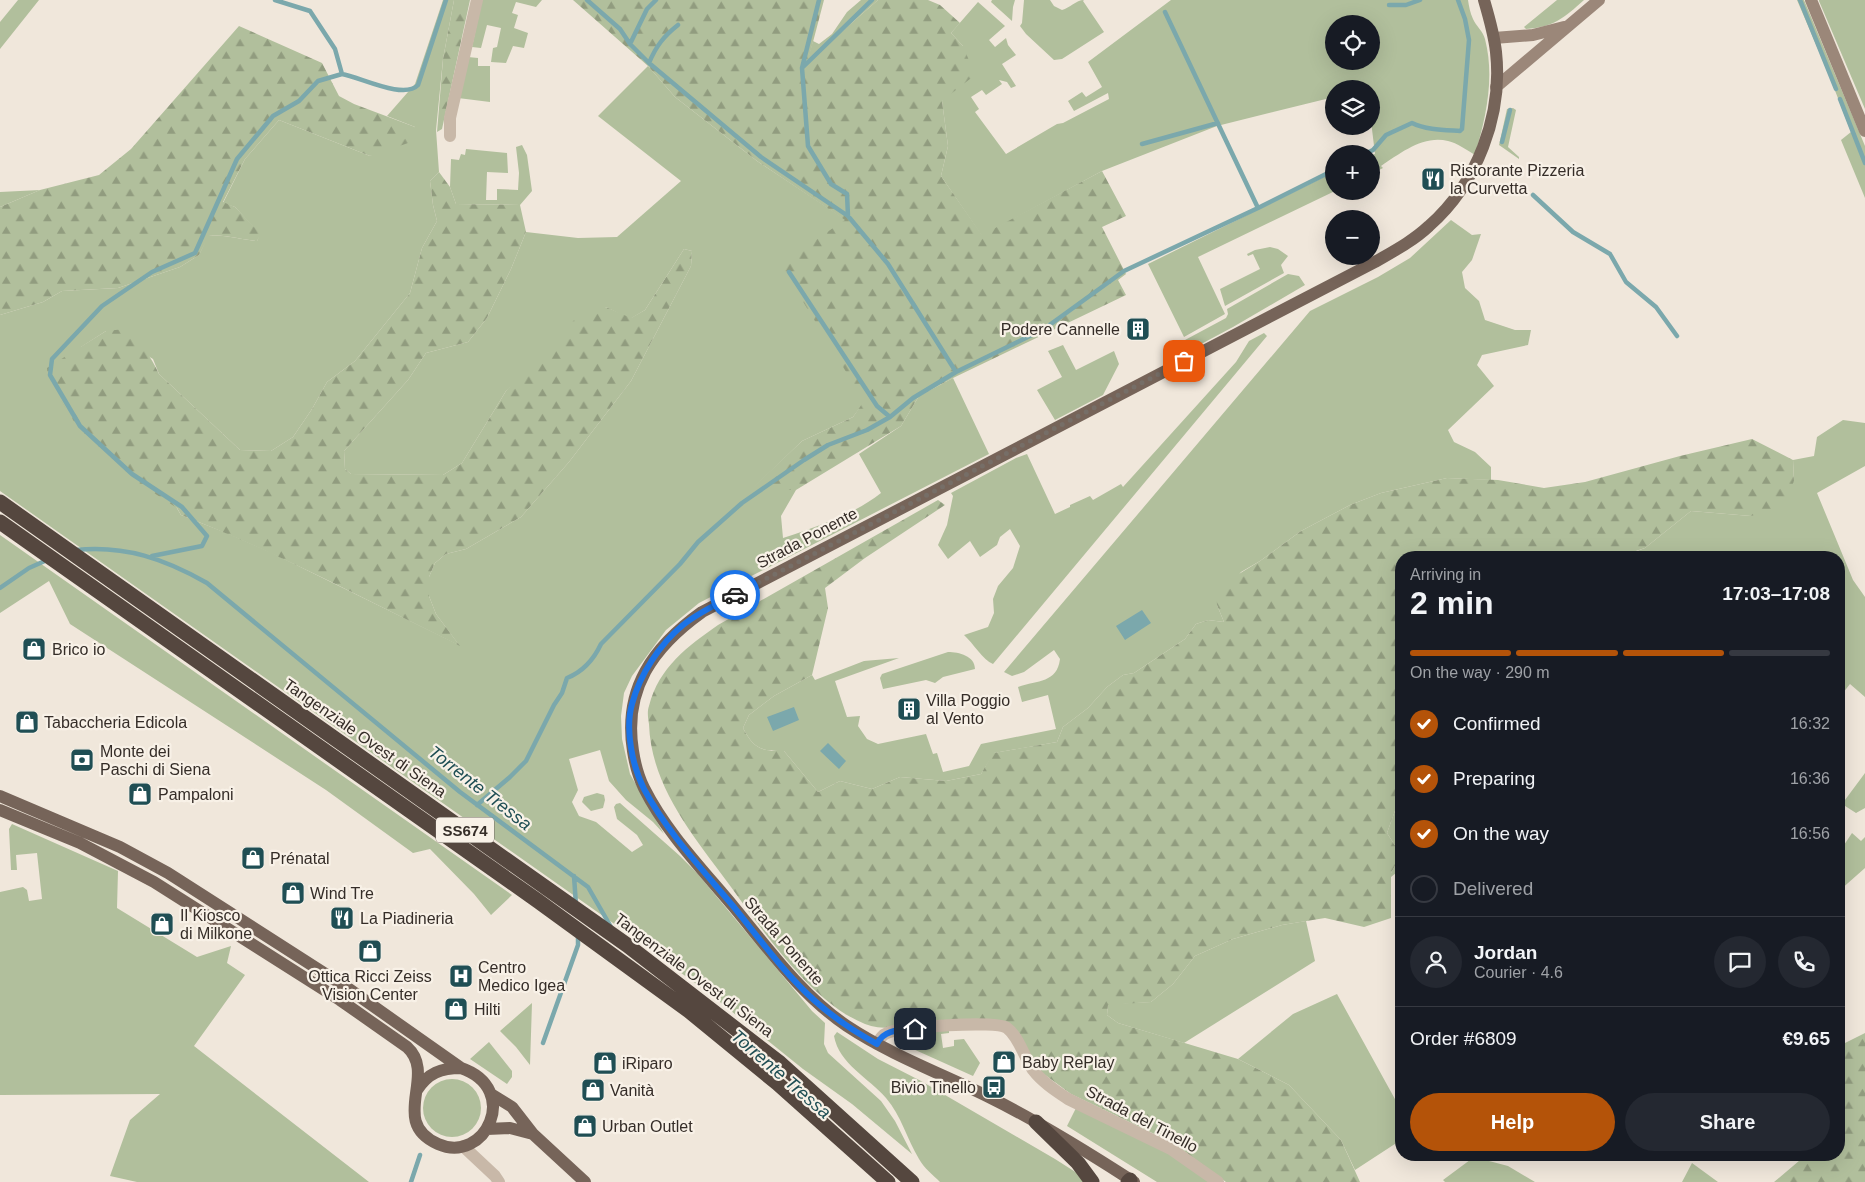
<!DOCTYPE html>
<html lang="en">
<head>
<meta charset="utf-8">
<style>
	body { margin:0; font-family:Arial,sans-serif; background:#242831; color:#f1f3f6; height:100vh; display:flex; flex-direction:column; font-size:19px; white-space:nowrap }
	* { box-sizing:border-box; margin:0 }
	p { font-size:16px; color:#9ea1a6 }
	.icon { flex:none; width:28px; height:28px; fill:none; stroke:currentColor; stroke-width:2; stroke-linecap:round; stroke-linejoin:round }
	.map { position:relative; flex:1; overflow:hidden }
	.drawer { position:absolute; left:1395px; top:551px; width:450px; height:610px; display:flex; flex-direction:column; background:#171b24; border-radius:20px; box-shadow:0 5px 20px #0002 }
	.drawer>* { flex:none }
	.controls { position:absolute; left:1325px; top:15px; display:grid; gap:10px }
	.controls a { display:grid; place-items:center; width:55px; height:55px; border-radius:50%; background:#171b24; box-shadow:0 5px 20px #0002; font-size:25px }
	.pin { position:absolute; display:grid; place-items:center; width:42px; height:42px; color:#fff; margin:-21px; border-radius:10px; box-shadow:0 2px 8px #0006 }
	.courier { position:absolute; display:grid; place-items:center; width:50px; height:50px; margin:-25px; border:4px solid #1a73e8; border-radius:50%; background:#fff; color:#222; box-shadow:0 1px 6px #0007 }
	.summary em { font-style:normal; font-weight:600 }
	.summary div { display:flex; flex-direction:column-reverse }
	.summary { display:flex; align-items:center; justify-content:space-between; height:85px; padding:0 15px }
	h1 { font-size:32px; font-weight:600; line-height:38px }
	.bar { display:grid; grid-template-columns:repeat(4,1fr); gap:8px 5px; align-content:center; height:60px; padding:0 15px }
	.bar i { height:6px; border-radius:4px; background:#363941 }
	.bar .current { background:#b45309 }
	.bar p { grid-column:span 4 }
	.line { display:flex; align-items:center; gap:12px; padding:0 15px; border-top:1px solid #363941 }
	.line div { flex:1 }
	.round { display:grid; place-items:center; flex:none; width:52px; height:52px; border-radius:26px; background:#242831 }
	ol { padding:0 15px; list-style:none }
	li { display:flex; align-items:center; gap:15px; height:55px }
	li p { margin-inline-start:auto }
	li .icon { padding:5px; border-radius:50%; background:#b45309; color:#fff; stroke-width:4 }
	li:last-child { color:#9ea1a6 }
	li i { width:28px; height:28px; border:2px solid #363941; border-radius:50% }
	.cta { display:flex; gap:10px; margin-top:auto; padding:10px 15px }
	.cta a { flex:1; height:58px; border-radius:30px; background:#b45309; color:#fff; font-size:20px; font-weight:600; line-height:58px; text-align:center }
	.cta a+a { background:#242831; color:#f1f3f6 }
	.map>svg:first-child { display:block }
	.green { fill:#b1bf9c; fill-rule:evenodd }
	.forest { fill:url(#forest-firs) }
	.water { fill:#7ba8ac }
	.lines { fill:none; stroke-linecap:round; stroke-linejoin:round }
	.stream { stroke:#7ba8ac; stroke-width:4.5 }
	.street { stroke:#c8b8a8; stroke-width:12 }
	.secondary { stroke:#9b8779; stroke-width:12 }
	.primary { stroke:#766459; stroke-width:12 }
	.highway { stroke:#55473f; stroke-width:15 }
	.done { stroke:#766e67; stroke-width:5; stroke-dasharray:0 9 }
	.route { stroke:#1a73e8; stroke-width:6 }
	.labels { text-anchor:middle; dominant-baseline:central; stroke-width:4.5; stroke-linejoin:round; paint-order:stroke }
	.shield { fill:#f8f1e7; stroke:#706861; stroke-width:1 }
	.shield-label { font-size:15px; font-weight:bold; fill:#352d28 }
	.poi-label { font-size:16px; fill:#352d28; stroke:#f8f1e7; text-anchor:start }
	.street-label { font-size:16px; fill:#352d28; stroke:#f8f1e7 }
	.water-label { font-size:18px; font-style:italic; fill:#1f4e54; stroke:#f8f1e7 }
</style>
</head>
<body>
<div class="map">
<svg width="1865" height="1182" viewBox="0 0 1865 1182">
	<defs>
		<pattern id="forest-firs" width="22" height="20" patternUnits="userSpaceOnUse" patternTransform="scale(1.25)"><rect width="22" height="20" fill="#b1bf9c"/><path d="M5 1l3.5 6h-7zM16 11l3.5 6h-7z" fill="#919c7f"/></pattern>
	</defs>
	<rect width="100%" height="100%" fill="#f0e7db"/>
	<path class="green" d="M18,0H39L0,49V22Z
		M443,0H454L443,59L436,130L439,172L430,181L433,205L437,221L422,248L410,293L355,361L327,382L312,409L293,437L271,451L240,450L159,374L153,359L106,331L81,347L181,515L229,534L272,553L459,645L436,614L429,596V577L435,563L446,554L466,549L521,517L569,462L631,381L691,266L692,251L684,249L645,310L630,319L606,307L506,391L462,463L443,475L351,474L345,469L344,451L408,380L426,353L468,342L487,318L511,269L526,232L578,238L617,237L681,181L598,116L648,66L675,97L757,161L846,220L784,269L865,401L853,417L802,441L751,490H796L781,516L783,538C816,527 853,515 881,493L859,454L901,426L919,396L953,378L989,454L699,603L666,630L632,676L624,693L621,716L622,739L630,774L664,834L653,822L626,800L609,781L600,750L569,759L578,790L572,802L579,816L596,822L632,852L643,845L637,835L617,819L614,807L616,804L620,803L680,856L697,873L812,1011L825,1023L824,1044L828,1053L881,1101L895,1121L912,1154L852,1104L803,1069L715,998L630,935L0,491V315L43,302L62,291L118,288L180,267L199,255L208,236C225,234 241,240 257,241L260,234L235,207L223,203L245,159L279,120L370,156L415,127L387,116L415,84Z
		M482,0H542L536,7L516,2L512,13L518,15L514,28L528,33L524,48L513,46L506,63L491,62L493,48L497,47L501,28L487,25L481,48L472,47Z
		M861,0H878L807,62L813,41L819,44L832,34L847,12Z
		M992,0H1015L1013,7L1012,21L991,2Z
		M1024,0H1050L1054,6L1062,10C1070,8 1076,0 1084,0L1083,1L1104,32L1062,59L1054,60L1026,34L1020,26L1022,23Z
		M1171,0H1468C1469,6 1470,13 1473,19C1476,26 1483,31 1485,39C1495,78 1486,117 1475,155C1467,150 1457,143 1448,141C1423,135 1401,153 1381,166L1383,168L1371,174V155L1375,154L1371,121V89H1334V97L1217,126L1102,171L982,236L941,176L948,146L942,101L963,46L951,33L978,2L1005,26L989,40L995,47L1006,38L1008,45L1016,55L1002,64L1016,86L1011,88L1007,82L999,80L1002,84L986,95L982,90L971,97L979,109L975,112L1006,154L1057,124L1063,123L1109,99L1108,93L1074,111L1068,101L1082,92L1086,97L1102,87L1088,62ZM1334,24H1371V61H1334Z
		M1557,0H1584C1564,18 1554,27 1526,29L1524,27Z
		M1797,0H1804L1865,146V198L1841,140L1851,132L1829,75Z
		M1819,0H1865V109L1819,1Z
		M468,57L478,58V66H490V102L458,98Z
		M1513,108L1516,110L1508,147L1519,157V159L1499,145L1507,109Z
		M522,145L527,155L532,191L520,205L456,204L450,187L451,159L459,160L461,154L465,155L466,149L507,153L508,173L487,172L486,200H497V189L518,190L519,173L516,147Z
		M1334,172L1335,191L1198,257L1225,314L1184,337L1148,264Z
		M40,190L0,207V192Z
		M1451,220L1472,235L1481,234L1472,260L1462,272L1465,288L1479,301L1485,320L1515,330H1531L1528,345L1482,355L1477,365L1494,386L1448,430L1454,442L1475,452L1491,467V480L1447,478L1381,493L1350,505L1301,531L1260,561L1241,572L1217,605L1224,622L1208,620L1196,624L1185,639L1134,673L1123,675L1107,687L1088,708L1063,727L1057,742L994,753L981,774L946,781L900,777L872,789L840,781L818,792L784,751C761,751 754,749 743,728L749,715L774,696L812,675L815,680L864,661L899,658L835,681L847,717L860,716L858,726L867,739L878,744L926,734L933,754L937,753L943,772L969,766L981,744L1056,729L1048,695L1022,702L1018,687C1038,680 1057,683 1060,659L1054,650L1024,672L1012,676L1004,672L1310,311L1378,277L1410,258Z
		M1270,247L1278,249L1288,256L1281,265L1284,273L1225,306L1220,289L1260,269L1253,254L1248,256L1247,254L1255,250Z
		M1288,274L1299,276L1305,285L1233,327L1190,350L1185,340L1226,318L1228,314L1227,309Z
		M1264,333L1267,336L993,664C983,660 973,643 964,635L988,627L994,613L993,599L998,586L1013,568L1020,546L1010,529L1000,537L997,545L980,557L970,541L948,559L938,545L947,525L953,496L951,493L1016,458L1027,454L1055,514L1070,507V505L1090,496L1093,500L1121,484L1123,487L1236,362L1249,341Z
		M1063,345L1076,370L1114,351L1119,364L1103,395L1055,420L1037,390L1062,377L1048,351Z
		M1843,420L1865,423V466L1817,493L1853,580L1865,597V697L1850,684L1839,698V558H1618L1645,548L1691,511L1751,516L1794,481L1793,460L1814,456L1817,437Z
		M0,535L512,895L491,915L474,894L430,849L413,853L326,790L70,624L49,581L0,613Z
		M948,652C959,652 975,656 975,669L943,677L935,683L926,680L883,689L880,678L882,674Z
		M1865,773V808L1856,813L1842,804Z
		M597,793L604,795L605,800L603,808L591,811L582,802L584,797Z
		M1401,794V869L1391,877V873L1401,855L1387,833Z
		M12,824L118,871L117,908L197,957L231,946L227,963L245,975L194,1046L369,1182H137L110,1176L130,1120L160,1094L0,1095V892L23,887L27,890L29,901L42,899L37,853L16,855L17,870H11L9,829Z
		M1852,833L1861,841L1865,837V868L1839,891V850L1840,851Z
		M1306,921L1315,961L1184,1043L1118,1023L1107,1015L1108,1004L1151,1002L1173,984L1195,956L1233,939L1282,925Z
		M1337,994L1401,1110V1140L1355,1170L1341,1140L1289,1085L1238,1059L1293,1014Z
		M532,1003L530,1065L516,1047L500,1031Z
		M949,1030V1033L941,1034L943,1048L954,1046V1040L964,1039L980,1063L973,1076L902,1044C906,1029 936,1031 949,1030Z
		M837,1032L878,1059L921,1081L1055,1159L1077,1173L1086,1182H940C933,1175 924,1168 919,1159C907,1139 901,1115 886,1098C869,1078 839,1064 834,1036Z
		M489,1042L512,1071V1077L507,1084L470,1059Z
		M423 1108a29 29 0 1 1 58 0a29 29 0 1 1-58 0Z
		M1076,1108L1179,1159L1209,1182H1157L1067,1126Z
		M1474,1157L1508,1166L1535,1182H1445L1443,1180Z
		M1692,1163L1718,1182H1682Z"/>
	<path class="forest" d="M454,0H470L442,129L437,132L443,59Z
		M573,0H824L808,61L878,0H928L940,5L960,23L951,33L963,46L975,75L942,101L948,146L941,176L982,235L1102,171L1126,216L1102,227L1126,274L1118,280L1126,295L953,378L919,396L901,426L796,490H750L802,441L853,417L864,401L783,269V262L845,220L757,161L675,97L648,66Z
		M239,26L322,63L339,96L354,104L415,127L411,142L370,156L279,120L245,159L223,202L235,207L261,234L257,241C241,240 225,234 209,236L199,255L180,267L118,288L62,291L43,302L0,315V207L40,190L99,175L131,149Z
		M439,172L450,187L456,204L520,205L526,232L511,269L487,318L468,342L426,353L408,380L344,451L345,469L351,474L443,475L462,463L506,391L578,316L606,307L631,318L645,310L684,249L692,251L691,266L631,381L569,462L521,517L466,549L446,554L435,563L429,577V596L436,614L460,646C368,601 277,552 181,515L177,508L131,478L78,428L48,379L47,368L106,331L125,329C140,342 151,356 159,374L240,450L271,451L293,437L312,409L327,382L355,361L410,293L422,248L437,221L433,205L430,181Z
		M1752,439L1793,460L1794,481L1783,507L1751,516L1691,511L1645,548L1618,557L1401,558V794L1387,833L1401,855L1391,873V918L1364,927L1325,918L1282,925L1233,939L1195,956L1173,984L1151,1002L1108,1005L1107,1015L1118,1023L1238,1059L1289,1085L1341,1140L1360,1182H1226L1173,1143L1071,1094L1037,1069L1004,1022C978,1023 951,1024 925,1026C906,1027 883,1031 865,1024C812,1003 764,932 731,887C696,839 651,788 649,724C648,718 647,711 649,706C659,667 688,646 718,625L938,500L945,505L865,558L825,588L828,608L812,675L774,696L749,715L743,728C754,749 761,751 784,751L818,792L840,781L872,789L900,777L946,781L981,774L993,753L1057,742L1063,727L1088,708L1107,687L1123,675L1134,673L1185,639L1196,624L1208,620L1224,622L1217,605L1216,588L1260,561L1301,531L1350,505L1381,493L1447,478L1498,480L1544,488L1585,482L1680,456Z
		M1865,1033V1182H1774L1806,1155H1839V1053L1843,1044Z"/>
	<path class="water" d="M1142,610L1151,623L1125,640L1116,626Z
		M794,707L799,720L773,731L767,717Z
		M828,743L846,761L839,769L820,751Z"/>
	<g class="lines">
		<path class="stream" d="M587,0L620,29L630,44
			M656,0L647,9L630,44L649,63L761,157L848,216L888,264L956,372
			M819,0L802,68L808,146L831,184L847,194L848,216
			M1800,0L1836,89
			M1389,5H1406L1420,0
			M1165,12L1258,208
			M649,63C656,46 664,36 678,25
			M803,67L872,0
			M342,74C360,77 404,100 418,85L446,0
			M1840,99L1865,163
			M1502,142L1510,110
			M1142,144L1218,123
			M1365,154L1373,150L1386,135L1412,123C1426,130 1445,130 1460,131L1462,129L1469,40L1465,19L1458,0
			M1533,195L1573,232L1610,254L1626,282L1656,307L1677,336
			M789,272L877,406L890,417
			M76,550C125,545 165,559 207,583L460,792L588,887L611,927
			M152,556L202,546L207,536L182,507L132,474L80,426L50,375L52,359L102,306L152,272L195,253L237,159L273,116L299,101L318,81L342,74L335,49L310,11L275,0
			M0,588L29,568L47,560
			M477,805L510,777L526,761L554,705L562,693L567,678C582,672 594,659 601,644L680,564L698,542L742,503L804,460L828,445L867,430L890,417L913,398L956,372L1044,329L1124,271L1258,208L1334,170
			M574,876L576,905
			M543,1043L578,945V936
			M411,1182L420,1155"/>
		<path class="street" d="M450,136V118L477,0
			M877,1044C879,1040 882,1035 887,1033C900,1027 997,1020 1007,1028C1019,1037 1024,1057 1033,1070C1042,1082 1056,1091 1068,1099L1171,1149L1218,1182
			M463,1146L495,1176L499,1182"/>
		<path class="secondary" d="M1811,0L1865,131
			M1494,38L1533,35L1564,27
			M1496,87L1599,0"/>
		<path class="primary" d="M0,796L120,847L168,873L349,989L461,1068C522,1089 485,1165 438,1144C388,1122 438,1075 407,1047L340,1000L154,882L80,843L0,810
			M417,1090C428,1073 441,1068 461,1068
			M491,1094L512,1107L533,1134L585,1182
			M487,1129L510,1128L533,1134
			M1134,1182C1086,1151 1038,1121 987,1096C940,1073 891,1055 847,1026C801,995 768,948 733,906C702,869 666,832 644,788C638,776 635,764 633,751C623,689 653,647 702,612L1375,262C1394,251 1413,241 1429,226C1477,184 1503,115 1496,52C1494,34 1489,17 1484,0"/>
		<path class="highway" d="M0,502L627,945L780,1063L912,1182
			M0,522L538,901L689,1011L777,1083L888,1182
			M1036,1122L1078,1163L1092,1182
			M1128,1182L1130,1180"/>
	</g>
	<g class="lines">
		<path class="done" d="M735,595L1184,361"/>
		<path class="route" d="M735,595C717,604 699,612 683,625C660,644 640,674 632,704C625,729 632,765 644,789C667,832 702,869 733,906C759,938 784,973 815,1001C834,1018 855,1032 877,1044C884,1029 901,1030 915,1029"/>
	</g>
	<defs>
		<g id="restaurant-square" transform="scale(1.25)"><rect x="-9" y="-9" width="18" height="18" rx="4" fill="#1f4e54" stroke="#f8f1e7"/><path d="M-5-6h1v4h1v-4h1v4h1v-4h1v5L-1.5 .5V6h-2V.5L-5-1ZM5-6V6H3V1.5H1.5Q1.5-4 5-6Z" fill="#fff"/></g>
		<g id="building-square" transform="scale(1.25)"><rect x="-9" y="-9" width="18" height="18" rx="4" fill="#1f4e54" stroke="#f8f1e7"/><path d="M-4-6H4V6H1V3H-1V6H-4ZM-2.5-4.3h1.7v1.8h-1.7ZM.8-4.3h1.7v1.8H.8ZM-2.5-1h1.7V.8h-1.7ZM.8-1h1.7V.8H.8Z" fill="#fff"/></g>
		<g id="shop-square" transform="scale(1.25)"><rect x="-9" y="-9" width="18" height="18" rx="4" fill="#1f4e54" stroke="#f8f1e7"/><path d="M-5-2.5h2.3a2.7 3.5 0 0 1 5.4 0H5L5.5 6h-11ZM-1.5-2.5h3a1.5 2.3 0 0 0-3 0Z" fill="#fff"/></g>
		<g id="bank-square" transform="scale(1.25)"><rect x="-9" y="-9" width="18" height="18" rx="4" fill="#1f4e54" stroke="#f8f1e7"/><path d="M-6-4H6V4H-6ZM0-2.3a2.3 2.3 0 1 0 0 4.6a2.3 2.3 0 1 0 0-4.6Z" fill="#fff"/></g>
		<g id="hospital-square" transform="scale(1.25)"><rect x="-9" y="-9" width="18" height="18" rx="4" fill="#1f4e54" stroke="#f8f1e7"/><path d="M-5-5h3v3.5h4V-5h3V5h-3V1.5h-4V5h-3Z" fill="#fff"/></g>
		<g id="bus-square" transform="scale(1.25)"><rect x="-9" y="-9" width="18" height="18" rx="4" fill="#1f4e54" stroke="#f8f1e7"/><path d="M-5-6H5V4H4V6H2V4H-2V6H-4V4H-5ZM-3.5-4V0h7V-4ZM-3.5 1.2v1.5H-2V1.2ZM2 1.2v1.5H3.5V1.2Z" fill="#fff"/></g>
	</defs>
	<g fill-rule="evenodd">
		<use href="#restaurant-square" x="1433" y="179"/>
		<use href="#building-square" x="1138" y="329"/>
		<use href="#shop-square" x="34" y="649"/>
		<use href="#building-square" x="909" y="709"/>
		<use href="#shop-square" x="27" y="722"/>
		<use href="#bank-square" x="82" y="760"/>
		<use href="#shop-square" x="140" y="794"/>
		<use href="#shop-square" x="253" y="858"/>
		<use href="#shop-square" x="293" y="893"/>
		<use href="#restaurant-square" x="342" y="918"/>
		<use href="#shop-square" x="162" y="924"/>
		<use href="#shop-square" x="370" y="951"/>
		<use href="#hospital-square" x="461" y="976"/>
		<use href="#shop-square" x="456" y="1009"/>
		<use href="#shop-square" x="1004" y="1062"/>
		<use href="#shop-square" x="605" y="1063"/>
		<use href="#bus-square" x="994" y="1087"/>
		<use href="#shop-square" x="593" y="1090"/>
		<use href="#shop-square" x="585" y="1126"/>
	</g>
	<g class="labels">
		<rect class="shield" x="436" y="817.5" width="58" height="25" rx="4"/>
		<g class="shield-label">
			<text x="465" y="830">SS674</text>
		</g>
		<g class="poi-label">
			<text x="1450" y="170">Ristorante Pizzeria<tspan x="1450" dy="18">la Curvetta</tspan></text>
			<text x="1120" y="329" text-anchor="end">Podere Cannelle</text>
			<text x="52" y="649">Brico io</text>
			<text x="926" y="700">Villa Poggio<tspan x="926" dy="18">al Vento</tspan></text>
			<text x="44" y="722">Tabaccheria Edicola</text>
			<text x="100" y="751">Monte dei<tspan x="100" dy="18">Paschi di Siena</tspan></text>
			<text x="158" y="794">Pampaloni</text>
			<text x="270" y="858">Prénatal</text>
			<text x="310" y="893">Wind Tre</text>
			<text x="180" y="915">Il Kiosco<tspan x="180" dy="18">di Milkone</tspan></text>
			<text x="360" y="918">La Piadineria</text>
			<text x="478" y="967">Centro<tspan x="478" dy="18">Medico Igea</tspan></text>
			<text x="370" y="976" text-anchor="middle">Ottica Ricci Zeiss<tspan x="370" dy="18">Vision Center</tspan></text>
			<text x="474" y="1009">Hilti</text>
			<text x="1022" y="1062">Baby RePlay</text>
			<text x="622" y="1063">iRiparo</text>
			<text x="976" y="1087" text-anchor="end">Bivio Tinello</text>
			<text x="610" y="1090">Vanità</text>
			<text x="602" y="1126">Urban Outlet</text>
		</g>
		<g class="street-label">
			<text transform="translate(807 538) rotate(-28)">Strada Ponente</text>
			<text transform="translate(365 738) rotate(35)">Tangenziale Ovest di Siena</text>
			<text transform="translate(784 941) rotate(49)">Strada Ponente</text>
			<text transform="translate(694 975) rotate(37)">Tangenziale Ovest di Siena</text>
			<text transform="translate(1142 1119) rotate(28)">Strada del Tinello</text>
		</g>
		<g class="water-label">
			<text transform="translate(480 788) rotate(38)">Torrente Tressa</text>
			<text transform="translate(781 1074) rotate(41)">Torrente Tressa</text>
		</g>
	</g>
</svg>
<div class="controls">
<a><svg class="icon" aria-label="locate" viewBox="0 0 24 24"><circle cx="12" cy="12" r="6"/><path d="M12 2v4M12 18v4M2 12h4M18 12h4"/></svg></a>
<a><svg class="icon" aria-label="layers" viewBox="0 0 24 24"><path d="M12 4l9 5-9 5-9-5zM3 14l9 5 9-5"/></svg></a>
<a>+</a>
<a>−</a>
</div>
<div class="pin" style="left:1184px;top:361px;background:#ea580c"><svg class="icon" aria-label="bag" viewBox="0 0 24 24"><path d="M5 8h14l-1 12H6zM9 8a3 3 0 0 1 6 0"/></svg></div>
<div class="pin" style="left:915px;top:1029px;background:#1f2937"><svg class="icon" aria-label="home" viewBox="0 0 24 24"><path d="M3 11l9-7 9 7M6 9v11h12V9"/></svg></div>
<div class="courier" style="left:735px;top:595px"><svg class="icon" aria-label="car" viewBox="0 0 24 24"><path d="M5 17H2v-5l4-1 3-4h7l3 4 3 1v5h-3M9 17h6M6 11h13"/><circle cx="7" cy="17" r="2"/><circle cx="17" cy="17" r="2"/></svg></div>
<section class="drawer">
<div class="summary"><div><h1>2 min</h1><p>Arriving in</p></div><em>17:03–17:08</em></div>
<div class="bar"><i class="current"></i><i class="current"></i><i class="current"></i><i></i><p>On the way · 290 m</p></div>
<ol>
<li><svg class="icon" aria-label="check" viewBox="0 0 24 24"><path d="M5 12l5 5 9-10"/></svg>Confirmed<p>16:32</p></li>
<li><svg class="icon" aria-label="check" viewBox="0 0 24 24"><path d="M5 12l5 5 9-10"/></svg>Preparing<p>16:36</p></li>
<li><svg class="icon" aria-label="check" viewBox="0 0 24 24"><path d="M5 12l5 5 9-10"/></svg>On the way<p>16:56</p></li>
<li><i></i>Delivered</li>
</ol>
<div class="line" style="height:90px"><a class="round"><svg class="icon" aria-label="person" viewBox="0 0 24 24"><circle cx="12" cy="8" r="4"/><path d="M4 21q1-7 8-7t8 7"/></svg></a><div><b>Jordan</b><p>Courier · 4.6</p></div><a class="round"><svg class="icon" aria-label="chat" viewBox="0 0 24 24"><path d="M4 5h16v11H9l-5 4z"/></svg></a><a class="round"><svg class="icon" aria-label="phone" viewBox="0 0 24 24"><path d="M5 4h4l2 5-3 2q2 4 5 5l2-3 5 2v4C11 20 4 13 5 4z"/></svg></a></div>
<div class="line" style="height:65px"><div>Order #6809</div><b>€9.65</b></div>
<div class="cta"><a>Help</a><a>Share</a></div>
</section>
</div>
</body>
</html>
